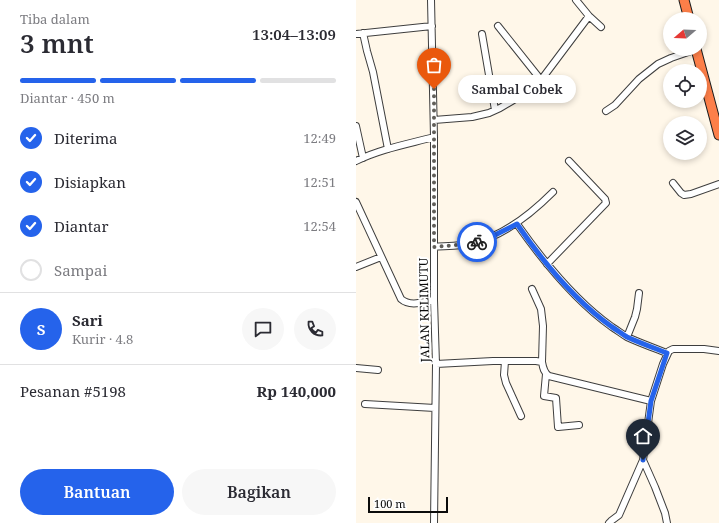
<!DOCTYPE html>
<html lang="id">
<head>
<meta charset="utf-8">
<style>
	body { margin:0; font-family:"Noto Serif",serif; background:#f7f7f7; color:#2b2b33; height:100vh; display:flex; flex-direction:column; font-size:15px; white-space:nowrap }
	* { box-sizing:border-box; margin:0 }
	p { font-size:13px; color:#7c7c81 }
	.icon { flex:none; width:22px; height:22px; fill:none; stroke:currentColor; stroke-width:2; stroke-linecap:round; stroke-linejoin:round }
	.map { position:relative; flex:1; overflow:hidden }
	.details { display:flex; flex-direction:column; background:#fff; width:356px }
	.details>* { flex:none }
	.needle { width:26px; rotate:251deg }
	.fabs { position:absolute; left:307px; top:12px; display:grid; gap:8px }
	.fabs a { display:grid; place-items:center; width:44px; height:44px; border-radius:50%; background:#fff; box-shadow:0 2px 6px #0003; font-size:20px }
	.scale { position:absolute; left:12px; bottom:10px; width:80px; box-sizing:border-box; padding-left:4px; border:2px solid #0b0b0b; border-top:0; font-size:11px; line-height:14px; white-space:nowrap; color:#0b0b0b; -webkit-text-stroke:3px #fff; paint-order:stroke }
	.pin { position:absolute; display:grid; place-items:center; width:34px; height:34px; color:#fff; margin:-41px -17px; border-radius:50% 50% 50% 0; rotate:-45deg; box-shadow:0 0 4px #0007 }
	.pin .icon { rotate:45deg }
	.courier { position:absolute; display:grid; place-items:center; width:40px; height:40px; margin:-20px; border:3px solid #2563eb; border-radius:50%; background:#fff; color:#222; box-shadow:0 1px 5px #0007 }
	.bubble { position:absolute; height:28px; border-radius:14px; background:#fff; box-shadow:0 2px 6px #0003; font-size:13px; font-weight:600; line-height:28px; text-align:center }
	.overview em { font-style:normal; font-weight:600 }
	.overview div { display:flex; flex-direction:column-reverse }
	.overview { display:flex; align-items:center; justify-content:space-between; height:68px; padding:0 20px }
	h1 { font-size:26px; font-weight:600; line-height:30px }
	.bar { display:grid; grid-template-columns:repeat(4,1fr); gap:6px 4px; align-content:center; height:48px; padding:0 20px }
	.bar i { height:5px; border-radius:3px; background:#e1e1e2 }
	.bar .selected { background:#2563eb }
	.bar p { grid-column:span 4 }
	.line { display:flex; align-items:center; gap:10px; padding:0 20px; border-top:1px solid #e1e1e2 }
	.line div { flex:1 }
	.round { display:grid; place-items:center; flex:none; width:42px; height:42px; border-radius:21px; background:#f7f7f7 }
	ol { padding:0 20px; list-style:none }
	li { display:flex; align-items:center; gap:12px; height:44px }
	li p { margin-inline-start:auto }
	li .icon { padding:4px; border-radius:50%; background:#2563eb; color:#fff; stroke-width:4 }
	li:last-child { color:#7c7c81 }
	li i { width:22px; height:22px; border:2px solid #e1e1e2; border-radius:50% }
	.primary-button { display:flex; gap:8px; margin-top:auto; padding:8px 20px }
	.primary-button a { flex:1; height:46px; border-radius:24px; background:#2563eb; color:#fff; font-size:16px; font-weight:600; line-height:46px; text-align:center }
	.primary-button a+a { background:#f7f7f7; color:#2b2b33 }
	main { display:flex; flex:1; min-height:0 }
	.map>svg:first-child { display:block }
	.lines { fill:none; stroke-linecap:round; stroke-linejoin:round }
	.minor-casing { stroke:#3e3e3e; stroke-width:8 }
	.highway-casing { stroke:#1c1c1c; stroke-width:11 }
	.minor { stroke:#fff; stroke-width:6 }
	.highway { stroke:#fd7f49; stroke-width:9 }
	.done { stroke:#605e59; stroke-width:4; stroke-dasharray:0 7.2 }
	.route { stroke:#2563eb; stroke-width:5 }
	.labels { text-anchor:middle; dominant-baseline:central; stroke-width:4; stroke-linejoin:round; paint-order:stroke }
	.street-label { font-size:12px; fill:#0b0b0b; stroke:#fff }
</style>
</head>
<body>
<main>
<section class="details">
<div class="overview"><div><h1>3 mnt</h1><p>Tiba dalam</p></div><em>13:04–13:09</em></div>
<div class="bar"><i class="selected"></i><i class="selected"></i><i class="selected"></i><i></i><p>Diantar · 450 m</p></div>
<ol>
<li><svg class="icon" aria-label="check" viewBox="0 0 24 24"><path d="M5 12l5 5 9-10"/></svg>Diterima<p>12:49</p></li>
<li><svg class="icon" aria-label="check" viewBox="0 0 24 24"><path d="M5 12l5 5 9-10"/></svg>Disiapkan<p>12:51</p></li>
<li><svg class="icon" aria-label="check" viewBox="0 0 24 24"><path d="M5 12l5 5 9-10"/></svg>Diantar<p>12:54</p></li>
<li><i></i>Sampai</li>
</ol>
<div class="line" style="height:72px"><b class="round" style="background:#2563eb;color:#fff">S</b><div><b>Sari</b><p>Kurir · 4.8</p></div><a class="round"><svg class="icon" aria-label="chat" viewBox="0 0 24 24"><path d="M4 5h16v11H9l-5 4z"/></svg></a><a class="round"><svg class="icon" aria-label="phone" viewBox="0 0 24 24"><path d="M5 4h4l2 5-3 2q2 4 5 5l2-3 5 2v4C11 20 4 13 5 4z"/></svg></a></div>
<div class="line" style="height:52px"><div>Pesanan #5198</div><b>Rp 140,000</b></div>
<div class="primary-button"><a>Bantuan</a><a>Bagikan</a></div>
</section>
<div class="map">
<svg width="363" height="523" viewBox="0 0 363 523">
	<rect width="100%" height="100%" fill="#fff7e9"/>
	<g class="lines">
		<g class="minor-casing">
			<path id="minor" d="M75,0L78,137V300L80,364L78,523
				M220,0L233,16L245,27
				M142,26L185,80
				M7,33L11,51L17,72L32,149
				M0,34L76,26
				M126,34L139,110
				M250,111L259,105L283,79L302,64L315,58L341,49
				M78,120L116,117L133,113L144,108L166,95L185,80L233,16
				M0,126L7,158
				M0,161C24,149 52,144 78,137
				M317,183L325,193L328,195L335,194L363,184
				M0,202L45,299C54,307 67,302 78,300
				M161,224C187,261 218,300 256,327C261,330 266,334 271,337C284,343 298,348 311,353
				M78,247C91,246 105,246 118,243C149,235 175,214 197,192
				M191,264L250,203L249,199L213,161
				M0,267L25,257
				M176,289L185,309L187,326L186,362
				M271,337L279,317L281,309L283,293
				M149,361L148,375L150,383L165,416
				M80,364L137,361H180L186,362C187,368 188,373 193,376L295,401
				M0,368L22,370
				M190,374L188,396L200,398L202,427L223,425
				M9,404L79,408
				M253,523L255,521L263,515L287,460
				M311,523L309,513L299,487L287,460L295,401L307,364L313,351L317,349H348L363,351"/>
		</g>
		<g class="highway-casing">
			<path id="highway" d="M328,0L333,19
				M340,49L363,135"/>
		</g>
		<use href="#minor" class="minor"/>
		<use href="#highway" class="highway"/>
	</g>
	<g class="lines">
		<path class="done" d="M78,89V247L100,245L121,242"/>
		<path class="route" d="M121,242L135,237L161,224C187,262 218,300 256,327C261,330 266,334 271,337C284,343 298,348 311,353L295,401L287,460"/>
	</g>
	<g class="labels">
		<g class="street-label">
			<text transform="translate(68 310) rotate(-91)">JALAN KELIMUTU</text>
		</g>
	</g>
</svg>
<div class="fabs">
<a><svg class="needle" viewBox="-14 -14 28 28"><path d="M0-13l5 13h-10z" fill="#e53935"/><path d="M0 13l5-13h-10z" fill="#7c7c81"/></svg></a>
<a><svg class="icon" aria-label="locate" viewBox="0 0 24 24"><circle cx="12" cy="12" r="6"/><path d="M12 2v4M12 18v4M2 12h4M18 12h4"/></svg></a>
<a><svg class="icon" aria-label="layers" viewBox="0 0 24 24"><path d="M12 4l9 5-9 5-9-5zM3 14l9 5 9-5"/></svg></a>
</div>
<div class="scale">100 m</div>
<div class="pin" style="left:78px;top:89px;background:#ea580c"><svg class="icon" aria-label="bag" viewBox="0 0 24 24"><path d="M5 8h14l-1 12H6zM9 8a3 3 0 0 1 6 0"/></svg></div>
<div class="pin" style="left:287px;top:460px;background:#1f2937"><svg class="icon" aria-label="home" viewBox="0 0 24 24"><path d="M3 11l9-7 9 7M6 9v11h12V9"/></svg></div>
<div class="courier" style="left:121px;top:242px"><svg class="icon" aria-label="bike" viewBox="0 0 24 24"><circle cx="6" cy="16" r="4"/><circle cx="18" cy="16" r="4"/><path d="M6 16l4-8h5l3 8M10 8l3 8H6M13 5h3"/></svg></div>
<div class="bubble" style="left:102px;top:75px;width:118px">Sambal Cobek</div>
</div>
</main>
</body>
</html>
